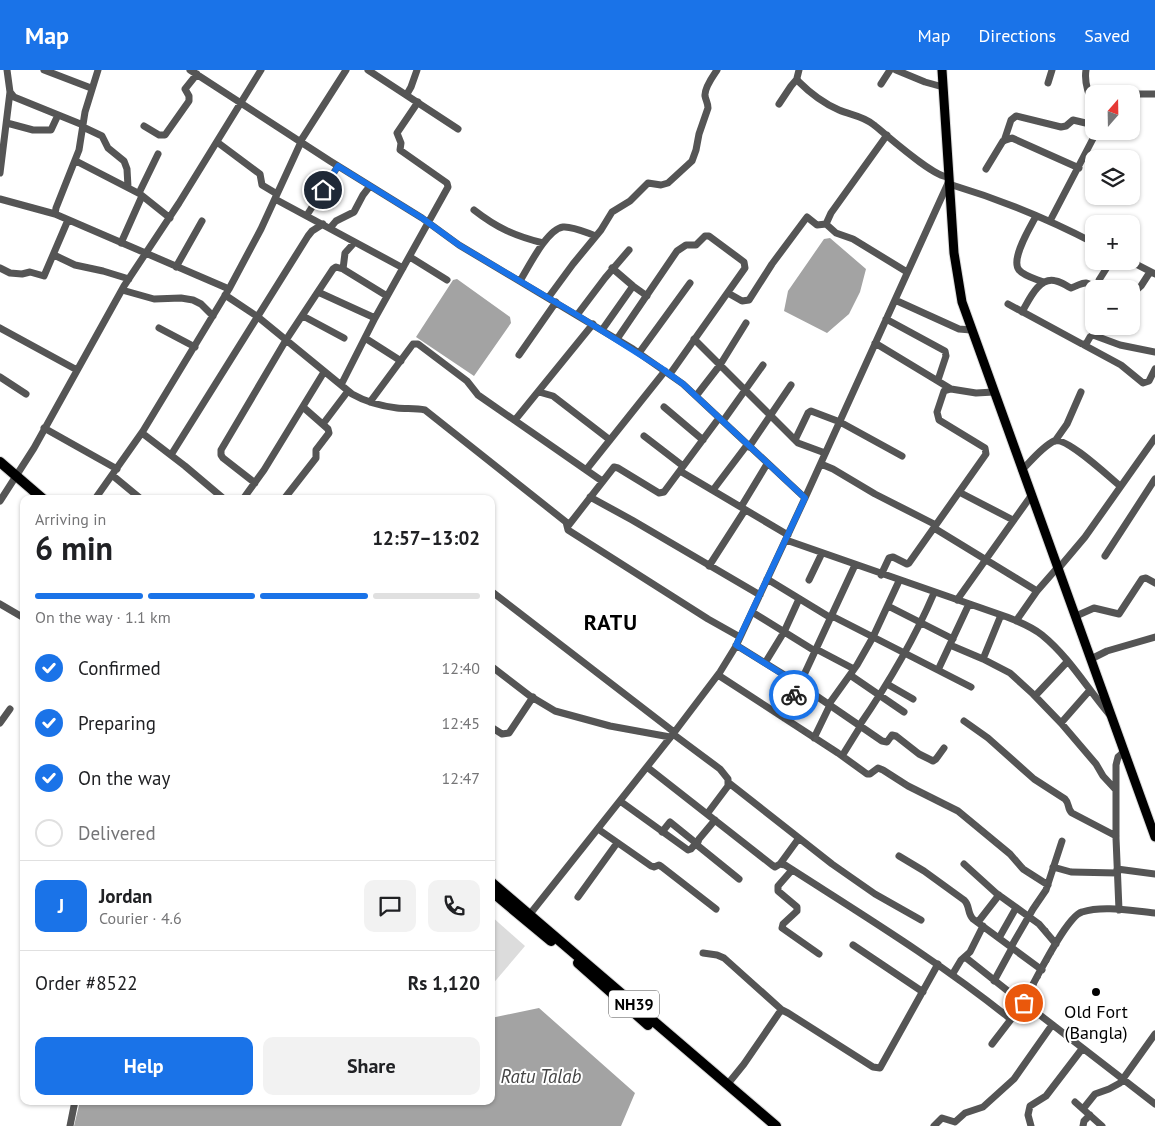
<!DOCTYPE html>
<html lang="en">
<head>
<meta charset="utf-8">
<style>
	body { margin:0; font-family:"PT Sans",sans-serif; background:#f2f2f2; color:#202124; height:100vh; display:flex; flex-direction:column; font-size:19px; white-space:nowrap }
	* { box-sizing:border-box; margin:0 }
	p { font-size:16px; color:#757577 }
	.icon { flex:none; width:28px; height:28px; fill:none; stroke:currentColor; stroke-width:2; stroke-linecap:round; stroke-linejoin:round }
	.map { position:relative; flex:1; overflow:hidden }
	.side { position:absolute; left:20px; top:425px; width:475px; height:610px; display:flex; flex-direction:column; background:#fff; border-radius:10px; box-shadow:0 1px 4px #0004 }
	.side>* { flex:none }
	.needle { width:32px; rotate:20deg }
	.tools { position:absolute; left:1085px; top:15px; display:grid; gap:10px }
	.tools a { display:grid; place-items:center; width:55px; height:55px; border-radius:10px; background:#fff; box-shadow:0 1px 4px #0004; font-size:25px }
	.pin { position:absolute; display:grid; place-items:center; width:42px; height:42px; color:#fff; margin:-21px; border:2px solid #fff; border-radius:50%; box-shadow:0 1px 5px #0007 }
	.courier { position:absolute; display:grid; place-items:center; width:50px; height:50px; margin:-25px; border:4px solid #1a73e8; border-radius:50%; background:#fff; color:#222; box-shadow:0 1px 6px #0007 }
	.head em { font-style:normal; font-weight:800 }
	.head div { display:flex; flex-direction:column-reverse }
	.head { display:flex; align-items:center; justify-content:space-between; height:85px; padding:0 15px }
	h1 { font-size:32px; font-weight:800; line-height:38px }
	.bar { display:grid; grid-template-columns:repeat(4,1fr); gap:8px 5px; align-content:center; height:60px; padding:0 15px }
	.bar i { height:6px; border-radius:4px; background:#e0e0e0 }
	.bar .current { background:#1a73e8 }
	.bar p { grid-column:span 4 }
	.line { display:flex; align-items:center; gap:12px; padding:0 15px; border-top:1px solid #e0e0e0 }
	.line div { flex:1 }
	.round { display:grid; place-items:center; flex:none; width:52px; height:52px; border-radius:10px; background:#f2f2f2 }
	ol { padding:0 15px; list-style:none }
	li { display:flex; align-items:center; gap:15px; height:55px }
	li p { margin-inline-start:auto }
	li .icon { padding:5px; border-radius:50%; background:#1a73e8; color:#fff; stroke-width:4 }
	li:last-child { color:#757577 }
	li i { width:28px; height:28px; border:2px solid #e0e0e0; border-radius:50% }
	.cta { display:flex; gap:10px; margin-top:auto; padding:10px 15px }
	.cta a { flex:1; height:58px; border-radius:10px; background:#1a73e8; color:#fff; font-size:20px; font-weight:800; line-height:58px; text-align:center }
	.cta a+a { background:#f2f2f2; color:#202124 }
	header { display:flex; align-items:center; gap:30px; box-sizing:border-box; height:70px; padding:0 25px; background:#1a73e8; color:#fff }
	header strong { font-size:24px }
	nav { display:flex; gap:28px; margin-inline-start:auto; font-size:18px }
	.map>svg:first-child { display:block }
	.green { fill:#dcdcdc }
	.water { fill:#a3a3a3 }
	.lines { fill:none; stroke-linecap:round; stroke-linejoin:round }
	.major-casing { stroke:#dbdbdb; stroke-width:11 }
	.highway-casing { stroke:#dbdbdb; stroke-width:12 }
	.minor { stroke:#555; stroke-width:7 }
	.major { stroke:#000; stroke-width:9 }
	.highway { stroke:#000; stroke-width:10 }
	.done { stroke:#595959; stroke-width:5; stroke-dasharray:0 9 }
	.route { stroke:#1a73e8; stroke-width:6 }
	.poi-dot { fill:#000; stroke:#fff; stroke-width:2 }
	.labels { text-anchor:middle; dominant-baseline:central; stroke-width:4; stroke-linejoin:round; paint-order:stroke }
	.shield { fill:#fff; stroke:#4c4c4c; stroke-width:1 }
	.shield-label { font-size:16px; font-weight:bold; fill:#000 }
	.poi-label { font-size:18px; fill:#000; stroke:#fff }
	.water-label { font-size:19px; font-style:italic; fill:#444; stroke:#fff }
	.district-label { font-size:22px; font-weight:bold; letter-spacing:1px; fill:#000; stroke:#fff }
</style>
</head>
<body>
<header>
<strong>Map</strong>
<nav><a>Map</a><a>Directions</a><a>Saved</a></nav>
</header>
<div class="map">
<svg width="1155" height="1056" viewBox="0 0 1155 1056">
	<rect width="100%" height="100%" fill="#fff"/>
	<path class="green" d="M491,846L525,876L491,916Z"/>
	<path class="water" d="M830,168L866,199L860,222L849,244L827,263L784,241L788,221L824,169Z
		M457,209L510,247L511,253L474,306L416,267L453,210Z
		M539,938L635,1023L621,1056H74L80,1031H491V948Z"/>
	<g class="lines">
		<g class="major-casing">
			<path id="major" d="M942,0L954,183L962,232L1155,767"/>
		</g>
		<g class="highway-casing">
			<path id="highway" d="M0,392L43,429
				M491,812L776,1056
				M491,821L551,871
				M578,893L648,955"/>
		</g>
		<path class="minor" d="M7,0L10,22L14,27L83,55
			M44,0L91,18
			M98,0L85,42L79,80L56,138L55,144L229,219
			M190,0L330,91L422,148L459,175L633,279L683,314L805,428
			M368,0L458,59
			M799,0L797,8L798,11C809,22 825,34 839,40C851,45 864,46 874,55C888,66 934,108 949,107
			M896,0L925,12L943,17
			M1086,0C1084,12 1089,26 1094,36
			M1048,13L1052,0
			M881,14L890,0
			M407,24L411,17L417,0
			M1131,24H1155
			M779,34L791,16L797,9
			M7,53L33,60H51L58,45
			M144,56L159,65H165L189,31V26L185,19L197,4
			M83,57L102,66L108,78L124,91L127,99L128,117
			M1004,71L1011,50L1016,46L1061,57L1066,56L1073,50L1094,55
			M217,72L260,104L262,115L277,124
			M300,72L346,0
			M76,91L140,124L170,148
			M986,99L1003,71L1012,68L1079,98
			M0,103L10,22
			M949,114C999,129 1048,149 1094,173
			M139,123L158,84
			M0,129L55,144
			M275,129L403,198
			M474,140C497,158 515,166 543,173
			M307,145L338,96
			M1036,146C1031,156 1010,189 1019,200C1024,206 1036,209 1043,212
			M1050,151L1097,61
			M826,154L831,143L887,65
			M330,158L336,151L354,142L363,125L370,116
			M121,173L142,126
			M54,185L75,195L103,201L129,209
			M410,187L447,210
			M1130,191L1155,204
			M176,197L202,151
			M0,198L10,203L22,204L30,202L44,206L68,150
			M612,198L633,216L647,226
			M343,199L345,183L354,173
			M520,211C528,198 547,159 563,157C573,156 587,163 596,166
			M1099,219V210L1111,191
			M122,220L154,229L181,228L193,230L201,234L213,246
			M318,222L375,248
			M728,223L742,231L749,230L772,194L807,147L817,155L826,154L836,163L853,169L907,202
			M225,225L258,247L352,324C366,332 381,336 397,338C406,339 416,338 425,340L566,452L568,460L708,549L740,567
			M1131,225L1141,216L1150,202
			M548,228L573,194L601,160L612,142L630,131L648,113L661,115L668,113L692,91L696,80L699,64L708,38C708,33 706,31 705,26C704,18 713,6 717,0
			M895,230L959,259L971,260
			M1008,234L1082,274H1086L1090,267L1093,265L1120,275L1155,282
			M1022,242C1029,230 1039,206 1056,211C1062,212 1066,216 1071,218C1087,212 1082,210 1099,219
			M577,245L605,208L629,180
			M303,246L344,268
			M886,249L945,281L946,286L938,310
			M0,258L77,300
			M159,258L195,277
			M602,260L633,216
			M365,268L401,291
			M617,269L677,181L686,175H696L705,166H709L744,192L745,198L670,304
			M694,269L798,373L825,383
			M875,273L951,319
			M1084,275L1121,295L1143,313L1149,311L1155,299
			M639,283L690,213
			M519,285L556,232
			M0,307L26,324
			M341,315L375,248L448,117L447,113L400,80L401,73L397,63L418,32
			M539,322L553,326L610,370
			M696,326L720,295L746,253
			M370,332L413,274H418L467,311L478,325L602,411
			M664,337L703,370
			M515,350L593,254
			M723,351L763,295
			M323,354L348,321
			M44,358L117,399
			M142,363L185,396L224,429
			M644,366L683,396
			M795,370L808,343L811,341L840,352L902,386
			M1055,371L1067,354L1081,322
			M749,377L791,315
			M171,385L308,166L312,161L323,154
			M821,394L833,399L875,424L936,455
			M586,400L665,301
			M1022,400C1031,391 1042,377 1054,371C1066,366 1109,407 1120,416
			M680,401L788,465
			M112,405L141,429
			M255,413L223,388L221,385V380L286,270L333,199L336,197L343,199L387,226
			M713,420L747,375
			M959,422L1013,450
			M590,427L632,450L760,525
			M95,429L143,361L229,219L261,159L301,72
			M243,429L264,400L324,302
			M284,429L316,388V380L329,363L328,359L303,337
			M0,431L34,378L124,216L179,133L261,0
			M741,437L767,394
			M568,456L614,397L618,398L659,423L664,422L719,348
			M934,458L1037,521
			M786,470L1007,547C1020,552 1032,557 1042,565C1069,587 1087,618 1109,644
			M1105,486L1155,409
			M709,496L745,440
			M1058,499L1085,467L1155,368
			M881,505L889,488L893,487L907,494L909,493L986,384L985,378L939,350L937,342L944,321L951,319L976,323L994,322
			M767,509L831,548
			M809,510L822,483
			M491,521L674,662
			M957,530L1031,426
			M0,534L24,548
			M888,536L953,569
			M752,542L815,581
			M1001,545L983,589L1010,603L1033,624L1061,653L1096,694L1103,706L1115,719
			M832,546L971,617
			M1076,546L1094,538L1119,544L1142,509L1146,508L1155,513
			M1016,551L1037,521L1058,497
			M736,575L799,614L882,671L887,672L892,665L896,666L919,684L933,691L936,689L944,678
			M950,575L983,589
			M816,579L854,599
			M1091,589L1107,581L1155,567
			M765,593L784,562L799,529
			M491,596L530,626L555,641L610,656L670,667
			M938,600L969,534
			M718,605L838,683L867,704H870L878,698L883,700L908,716L958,741L1010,784L1023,799L1048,815
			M850,605L904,642
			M887,614L913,629
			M1035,626L1067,592
			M829,634L857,595L873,567L899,511
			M784,648L855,495
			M964,651L988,668L1034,709L1065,729C1070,734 1067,739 1072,743L1116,766
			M0,653L10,639
			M1061,653L1090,620
			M859,656C888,614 914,570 934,523
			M491,657L502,664L509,663L533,627
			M673,664L720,699L728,709V716L707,744
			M814,668L830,635
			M842,686L860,657
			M647,697L772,795L775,797L780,794L785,795C861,844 937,890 1008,947L1013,948L1021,936L1024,934L1027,935L1155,1034
			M729,713L832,794L875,824L921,850
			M620,731L688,780L691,779L697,772
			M715,750L699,769L697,775L739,809
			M598,759L651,796L654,797L659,795L662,797L716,839
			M662,762L670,752L696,773
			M899,786L924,801L964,830C970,835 967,843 973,849L1042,900
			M780,794L799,768
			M964,794L996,823L1039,854L1056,874
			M1053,797L1071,802L1117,803
			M1117,799L1155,804
			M792,800L778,816V821L797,837V841L783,854L782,858L819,884
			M578,827L617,773
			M1119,840L1116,768V695L1118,687L1124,682
			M530,844L673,664L720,602L736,576L805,428L949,111
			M978,852L999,825
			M999,868L1016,838
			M853,875L923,922
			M1011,877L1033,839L1046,820L1062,771
			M703,883L717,885L724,888L782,940
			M965,887L1023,933
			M952,905L961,890L970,882L983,856
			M994,911L1012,878
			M1022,935C1032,917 1066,846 1082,842C1104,835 1132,841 1155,843
			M992,974L1012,948
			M727,1015L744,994L779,943L782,940L788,943L873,997L880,998L938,894
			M1075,1032L1102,1056
			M1083,1039L1095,1024L1109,1019L1120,1013L1155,964
			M70,1056L75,1031
			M934,1056L942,1048L955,1052L965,1043L983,1037L1014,1009L1052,955
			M1031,1056L1028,1045L1030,1036L1046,1026L1082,979
			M1083,1056L1084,1051L1090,1045"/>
		<use href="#major" class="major"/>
		<use href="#highway" class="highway"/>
	</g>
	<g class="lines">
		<path class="done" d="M794,625L784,648L838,683L867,704H870L878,698L883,700L908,716L958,741L1010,784L1028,803L1048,815L1029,847L1045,859L1056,874L1024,933"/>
		<path class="route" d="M323,120L338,96L422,148L459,175L577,245L661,298L683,314L805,428L736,575L798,614L794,625"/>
	</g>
	<circle class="poi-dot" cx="1096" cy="922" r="5"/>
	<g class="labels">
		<rect class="shield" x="609" y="920.5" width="50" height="27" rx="4"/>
		<g class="shield-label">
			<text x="634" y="934">NH39</text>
		</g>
		<g class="poi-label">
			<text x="1096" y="941">Old Fort<tspan x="1096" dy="21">(Bangla)</tspan></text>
		</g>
		<g class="water-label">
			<text x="541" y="1006">Ratu Talab</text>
		</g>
		<g class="district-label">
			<text x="611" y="552">RATU</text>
		</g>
	</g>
</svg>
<div class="tools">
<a><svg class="needle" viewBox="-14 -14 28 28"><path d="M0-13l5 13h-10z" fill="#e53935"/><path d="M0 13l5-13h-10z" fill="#757577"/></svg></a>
<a><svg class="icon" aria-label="layers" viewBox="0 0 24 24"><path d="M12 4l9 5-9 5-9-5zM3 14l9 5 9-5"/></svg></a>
<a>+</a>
<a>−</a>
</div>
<div class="pin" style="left:1024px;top:933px;background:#ea580c"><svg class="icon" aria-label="bag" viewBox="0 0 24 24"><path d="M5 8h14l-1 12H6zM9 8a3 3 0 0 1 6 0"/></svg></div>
<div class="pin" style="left:323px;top:120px;background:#1f2937"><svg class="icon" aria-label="home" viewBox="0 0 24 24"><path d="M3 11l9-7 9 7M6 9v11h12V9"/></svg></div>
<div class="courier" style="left:794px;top:625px"><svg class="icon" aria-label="bike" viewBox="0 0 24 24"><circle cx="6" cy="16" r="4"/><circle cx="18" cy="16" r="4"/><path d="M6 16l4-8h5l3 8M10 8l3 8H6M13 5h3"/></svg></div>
<section class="side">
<div class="head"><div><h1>6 min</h1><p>Arriving in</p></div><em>12:57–13:02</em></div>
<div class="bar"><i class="current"></i><i class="current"></i><i class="current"></i><i></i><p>On the way · 1.1 km</p></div>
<ol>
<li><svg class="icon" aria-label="check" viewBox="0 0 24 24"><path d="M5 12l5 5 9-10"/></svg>Confirmed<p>12:40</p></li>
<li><svg class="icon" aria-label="check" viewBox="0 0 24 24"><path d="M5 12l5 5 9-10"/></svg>Preparing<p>12:45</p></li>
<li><svg class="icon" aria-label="check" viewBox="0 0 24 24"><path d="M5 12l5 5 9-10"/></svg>On the way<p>12:47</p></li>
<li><i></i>Delivered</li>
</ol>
<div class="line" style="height:90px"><b class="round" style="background:#1a73e8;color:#fff">J</b><div><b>Jordan</b><p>Courier · 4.6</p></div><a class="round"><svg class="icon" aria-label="chat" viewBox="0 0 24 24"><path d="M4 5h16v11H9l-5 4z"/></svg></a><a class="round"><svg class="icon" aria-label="phone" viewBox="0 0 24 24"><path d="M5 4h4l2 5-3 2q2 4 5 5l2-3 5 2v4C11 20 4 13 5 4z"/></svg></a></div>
<div class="line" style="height:65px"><div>Order #8522</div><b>Rs 1,120</b></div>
<div class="cta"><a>Help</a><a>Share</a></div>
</section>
</div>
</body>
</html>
